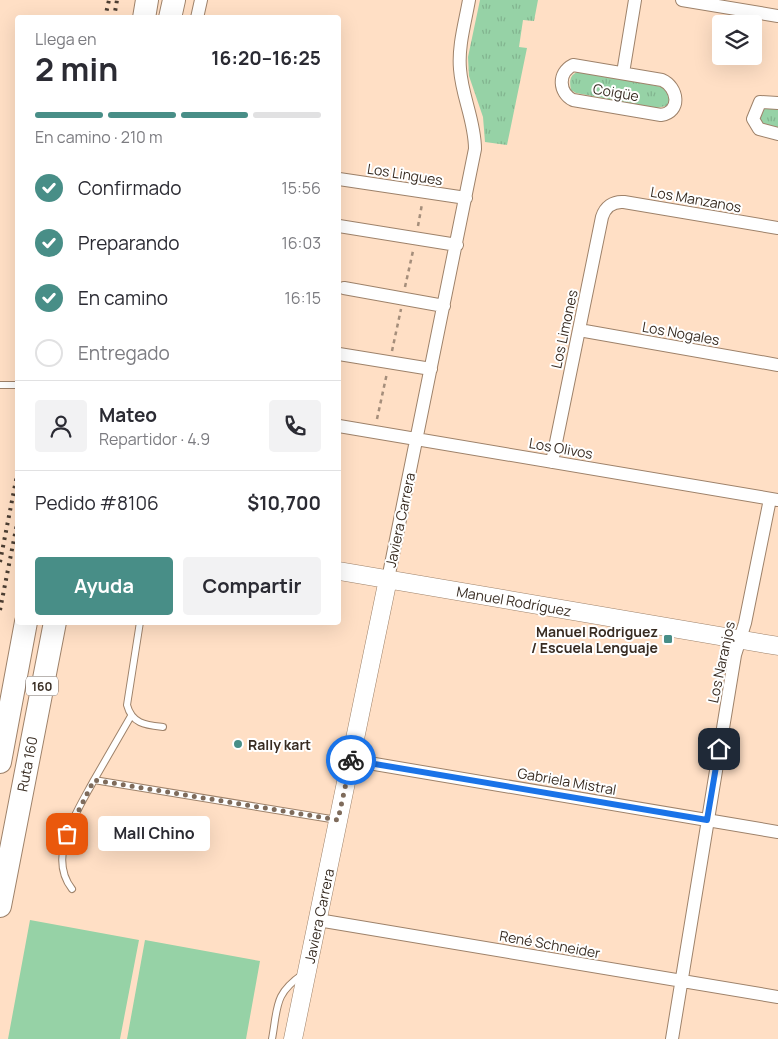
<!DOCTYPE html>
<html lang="es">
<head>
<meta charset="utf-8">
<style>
	body { margin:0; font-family:Manrope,sans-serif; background:#f2f2f3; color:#2b2b33; height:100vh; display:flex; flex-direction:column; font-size:19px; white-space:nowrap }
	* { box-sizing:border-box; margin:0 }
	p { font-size:16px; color:#7c7c81 }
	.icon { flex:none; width:28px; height:28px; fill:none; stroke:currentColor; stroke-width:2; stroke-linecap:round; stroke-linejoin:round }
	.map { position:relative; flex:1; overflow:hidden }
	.panel { position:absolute; left:15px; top:15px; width:326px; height:610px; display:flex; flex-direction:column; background:#fff; border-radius:5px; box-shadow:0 5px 20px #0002 }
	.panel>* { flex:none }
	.controls { position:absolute; left:712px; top:15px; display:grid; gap:10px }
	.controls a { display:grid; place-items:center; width:50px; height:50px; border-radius:5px; background:#fff; box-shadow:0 5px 20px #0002; font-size:25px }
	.pin { position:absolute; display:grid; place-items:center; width:42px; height:42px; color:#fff; margin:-21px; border-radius:10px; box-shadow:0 2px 8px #0006 }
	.courier { position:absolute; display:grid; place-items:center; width:50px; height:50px; margin:-25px; border:4px solid #1a73e8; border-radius:50%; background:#fff; color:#222; box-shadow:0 1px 6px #0007 }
	.bubble { position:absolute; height:35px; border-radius:5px; background:#fff; box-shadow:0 5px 20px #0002; font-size:16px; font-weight:700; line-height:35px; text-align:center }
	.headline em { font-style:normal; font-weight:700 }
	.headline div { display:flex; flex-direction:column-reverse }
	.headline { display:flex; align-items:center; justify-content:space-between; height:85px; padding:0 20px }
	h1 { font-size:32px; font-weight:700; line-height:38px }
	.bar { display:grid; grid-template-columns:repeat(4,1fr); gap:8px 5px; align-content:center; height:60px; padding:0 20px }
	.bar i { height:6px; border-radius:4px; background:#e1e1e2 }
	.bar .on { background:#488e87 }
	.bar p { grid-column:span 4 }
	.line { display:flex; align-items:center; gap:12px; padding:0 20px; border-top:1px solid #e1e1e2 }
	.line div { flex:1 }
	.round { display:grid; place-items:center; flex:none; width:52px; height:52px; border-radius:5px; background:#f2f2f3 }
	ol { padding:0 20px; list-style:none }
	li { display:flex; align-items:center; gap:15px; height:55px }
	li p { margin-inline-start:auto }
	li .icon { padding:5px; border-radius:50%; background:#488e87; color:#fff; stroke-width:4 }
	li:last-child { color:#7c7c81 }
	li i { width:28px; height:28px; border:2px solid #e1e1e2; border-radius:50% }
	.action { display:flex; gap:10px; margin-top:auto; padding:10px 20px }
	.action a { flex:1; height:58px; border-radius:5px; background:#488e87; color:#fff; font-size:20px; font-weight:700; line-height:58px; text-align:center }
	.action a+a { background:#f2f2f3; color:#2b2b33 }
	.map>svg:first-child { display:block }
	.grass { fill:url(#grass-tufts) }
	.pitch { fill:#96d2a6 }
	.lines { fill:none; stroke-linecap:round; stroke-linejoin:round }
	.lane-casing { stroke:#9e826a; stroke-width:8 }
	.street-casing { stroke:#9e826a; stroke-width:14 }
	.secondary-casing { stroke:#9e826a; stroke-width:19 }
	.highway-casing { stroke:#9e826a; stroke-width:24 }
	.path { stroke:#a58e7b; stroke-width:2.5; stroke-dasharray:4 4; stroke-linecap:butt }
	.lane { stroke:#fff; stroke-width:6 }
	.street { stroke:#fff; stroke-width:12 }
	.secondary { stroke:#fff; stroke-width:18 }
	.highway { stroke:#fff; stroke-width:22 }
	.rail { stroke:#4c3e32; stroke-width:4; stroke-dasharray:2.5 5; stroke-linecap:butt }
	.done { stroke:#7e6b5b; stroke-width:5; stroke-dasharray:0 9 }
	.route { stroke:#1a73e8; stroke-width:6 }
	.poi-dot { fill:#488e87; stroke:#fff; stroke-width:2 }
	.labels { text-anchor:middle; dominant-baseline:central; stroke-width:4; stroke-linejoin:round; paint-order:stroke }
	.shield { fill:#fff; stroke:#746b64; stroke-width:1 }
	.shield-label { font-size:12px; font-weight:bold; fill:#382c22 }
	.street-label { font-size:14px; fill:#382c22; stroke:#fff }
	.poi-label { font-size:14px; font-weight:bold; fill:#382c22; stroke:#fff; text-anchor:end }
</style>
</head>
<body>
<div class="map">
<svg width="778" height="1039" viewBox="0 0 778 1039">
	<defs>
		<pattern id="grass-tufts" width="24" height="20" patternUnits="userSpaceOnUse" patternTransform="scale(1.25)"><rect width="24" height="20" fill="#96d2a6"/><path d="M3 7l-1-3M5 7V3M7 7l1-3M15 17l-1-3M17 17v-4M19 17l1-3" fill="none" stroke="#82b48f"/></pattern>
	</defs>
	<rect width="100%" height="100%" fill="#ffdfc5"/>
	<path class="grass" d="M480,0H538L534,21L523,20L519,47L527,48L507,145L485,142L483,117L469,76L468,57Z
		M580,71L667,88L672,100L666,106L657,108L576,93L571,90C569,80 570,74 580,71Z
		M767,106L778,108V129L764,125L759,117L761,109Z"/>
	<path class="pitch" d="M30,920L139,940L120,1039H8Z
		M145,940L260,961L246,1039H127Z"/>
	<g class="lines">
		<g class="lane-casing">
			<path id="lane" d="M0,385H18
				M140,622L127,705C132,724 146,725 163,727
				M94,780L131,716
				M72,889C46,856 78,810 94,780L337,820
				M272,1039C278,1006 274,994 303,974"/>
		</g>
		<g class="street-casing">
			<path id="street" d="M682,0L778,16
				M197,18L201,0
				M573,65L662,80C678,87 682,112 661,115L573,100C559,93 557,73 573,65Z
				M623,73L635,0
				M778,103L760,102L753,119L759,129L778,134
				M339,179L466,198
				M339,226L457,245
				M344,288L444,306
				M579,330L778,365
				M339,354L431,369
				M339,426L778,500
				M552,462L602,217C605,207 613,201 624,202L778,228
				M388,579L475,149C475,121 462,97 460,69C458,46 465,23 469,0
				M351,760L778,832
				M318,920L778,997
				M672,1039L735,655L745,623L770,499"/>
		</g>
		<g class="secondary-casing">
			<path id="secondary" d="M339,571L778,646
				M293,1039L388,579"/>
		</g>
		<g class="highway-casing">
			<path id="highway" d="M144,18L147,0
				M170,18L174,0
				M0,762L26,622
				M0,906L55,622"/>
		</g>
		<path class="path" d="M418,226L422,204
			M405,287L413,251
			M392,351L401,309
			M377,419L387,373"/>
		<use href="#lane" class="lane"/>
		<use href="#street" class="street"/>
		<use href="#secondary" class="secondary"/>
		<use href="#highway" class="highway"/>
		<path class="rail" d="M105,18L109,0
			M114,18L117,0
			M0,562L18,470
			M0,610L18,519"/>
	</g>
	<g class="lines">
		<path class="done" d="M67,834L94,780L338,820L351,760"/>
		<path class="route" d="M351,760L707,820L719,749"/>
	</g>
	<g class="poi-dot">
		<rect x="663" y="634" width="10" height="10" rx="2.5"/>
		<circle cx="238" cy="744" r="5"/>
	</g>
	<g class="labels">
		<rect class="shield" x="26" y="676.5" width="32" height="19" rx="4"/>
		<g class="shield-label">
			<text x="42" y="686">160</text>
		</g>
		<g class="street-label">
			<text transform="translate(616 92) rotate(10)">Coigüe</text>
			<text transform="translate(405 174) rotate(9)">Los Lingues</text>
			<text transform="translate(696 199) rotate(10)">Los Manzanos</text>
			<text transform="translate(564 329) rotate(-78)">Los Limones</text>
			<text transform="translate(681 333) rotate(10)">Los Nogales</text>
			<text transform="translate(561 448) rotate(10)">Los Olivos</text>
			<text transform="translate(400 520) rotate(-78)">Javiera Carrera</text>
			<text transform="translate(514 601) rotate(10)">Manuel Rodríguez</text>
			<text transform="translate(721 662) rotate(-78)">Los Naranjos</text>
			<text transform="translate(27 764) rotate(-79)">Ruta 160</text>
			<text transform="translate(567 781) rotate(10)">Gabriela Mistral</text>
			<text transform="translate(319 916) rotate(-78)">Javiera Carrera</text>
			<text transform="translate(550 944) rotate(10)">René Schneider</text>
		</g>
		<g class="poi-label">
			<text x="658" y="631">Manuel Rodriguez<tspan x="658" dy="16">/ Escuela Lenguaje</tspan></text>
			<text x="248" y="744" text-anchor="start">Rally kart</text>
		</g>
	</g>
</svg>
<div class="controls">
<a><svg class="icon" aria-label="layers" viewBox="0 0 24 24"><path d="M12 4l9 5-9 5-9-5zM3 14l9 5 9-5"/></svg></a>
</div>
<div class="pin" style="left:67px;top:834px;background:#ea580c"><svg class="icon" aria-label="bag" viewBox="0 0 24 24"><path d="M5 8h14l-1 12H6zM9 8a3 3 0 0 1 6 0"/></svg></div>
<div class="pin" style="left:719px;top:749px;background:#1f2937"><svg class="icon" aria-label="home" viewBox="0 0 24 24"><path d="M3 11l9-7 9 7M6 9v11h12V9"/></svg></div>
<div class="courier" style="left:351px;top:760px"><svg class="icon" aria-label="bike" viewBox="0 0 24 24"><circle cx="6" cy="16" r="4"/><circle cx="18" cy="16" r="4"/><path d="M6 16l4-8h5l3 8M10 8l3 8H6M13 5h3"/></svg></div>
<div class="bubble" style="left:98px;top:816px;width:112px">Mall Chino</div>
<section class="panel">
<div class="headline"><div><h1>2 min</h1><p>Llega en</p></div><em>16:20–16:25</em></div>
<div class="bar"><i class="on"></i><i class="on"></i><i class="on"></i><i></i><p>En camino · 210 m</p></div>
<ol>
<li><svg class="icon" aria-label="check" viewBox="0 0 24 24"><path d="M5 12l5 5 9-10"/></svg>Confirmado<p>15:56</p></li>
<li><svg class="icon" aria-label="check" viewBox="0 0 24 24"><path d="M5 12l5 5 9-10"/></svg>Preparando<p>16:03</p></li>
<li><svg class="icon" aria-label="check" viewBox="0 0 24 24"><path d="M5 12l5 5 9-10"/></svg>En camino<p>16:15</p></li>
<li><i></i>Entregado</li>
</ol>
<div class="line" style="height:90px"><a class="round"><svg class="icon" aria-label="person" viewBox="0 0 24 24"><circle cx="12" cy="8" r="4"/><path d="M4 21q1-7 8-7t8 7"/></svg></a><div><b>Mateo</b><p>Repartidor · 4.9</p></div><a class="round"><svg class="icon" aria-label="phone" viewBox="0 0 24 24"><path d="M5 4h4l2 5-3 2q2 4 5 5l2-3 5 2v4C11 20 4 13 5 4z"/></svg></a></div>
<div class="line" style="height:65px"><div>Pedido #8106</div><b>$10,700</b></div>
<div class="action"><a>Ayuda</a><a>Compartir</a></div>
</section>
</div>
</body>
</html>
